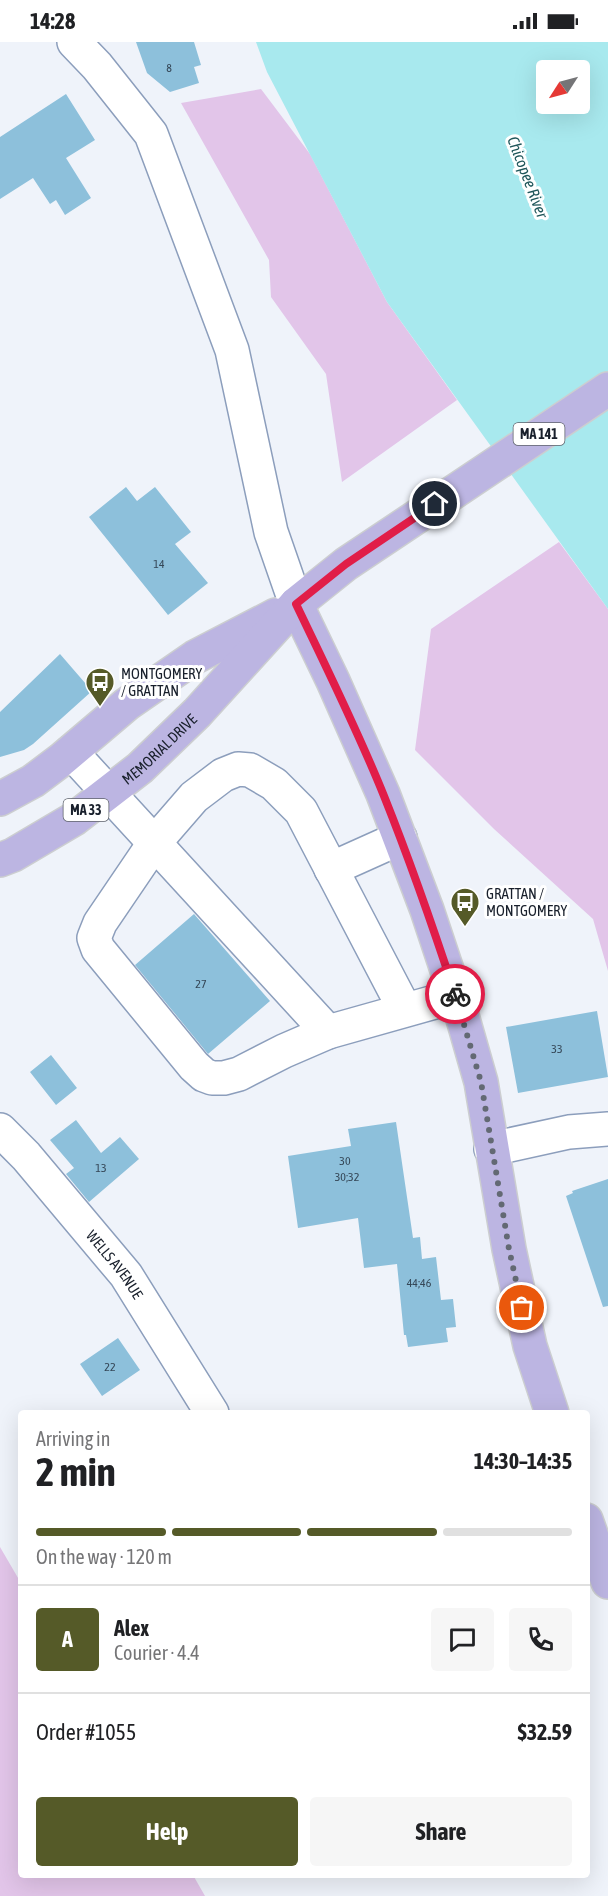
<!DOCTYPE html>
<html lang="en">
<head>
<meta charset="utf-8">
<style>
	body { margin:0; font-family:"Asap Condensed",sans-serif; background:#f6f6f6; color:#202124; height:100vh; display:flex; flex-direction:column; font-size:22px; white-space:nowrap }
	* { box-sizing:border-box; margin:0 }
	p { font-size:20px; color:#757577 }
	.icon { flex:none; width:33px; height:33px; fill:none; stroke:currentColor; stroke-width:2; stroke-linecap:round; stroke-linejoin:round }
	.map { position:relative; flex:1; overflow:hidden }
	.panel { position:absolute; left:18px; top:1368px; width:572px; height:468px; display:flex; flex-direction:column; background:#fff; border-radius:6px; box-shadow:0 6px 24px #0002 }
	.panel>* { flex:none }
	.needle { width:39px; rotate:234deg }
	.fabs { position:absolute; left:536px; top:18px; display:grid; gap:12px }
	.fabs a { display:grid; place-items:center; width:54px; height:54px; border-radius:6px; background:#fff; box-shadow:0 6px 24px #0002; font-size:30px }
	.pin { position:absolute; display:grid; place-items:center; width:51px; height:51px; color:#fff; margin:-26px; border:3px solid #fff; border-radius:50%; box-shadow:0 2px 6px #0007 }
	.courier { position:absolute; display:grid; place-items:center; width:60px; height:60px; margin:-30px; border:4px solid #e11d48; border-radius:50%; background:#fff; color:#222; box-shadow:0 2px 8px #0007 }
	.overview em { font-style:normal; font-weight:700 }
	.overview div { display:flex; flex-direction:column-reverse }
	.overview { display:flex; align-items:center; justify-content:space-between; height:102px; padding:0 18px }
	h1 { font-size:39px; font-weight:700; line-height:45px }
	.bar { display:grid; grid-template-columns:repeat(4,1fr); gap:9px 6px; align-content:center; height:72px; padding:0 18px }
	.bar i { height:8px; border-radius:4px; background:#e0e0e0 }
	.bar .on { background:#555a28 }
	.bar p { grid-column:span 4 }
	.line { display:flex; align-items:center; gap:15px; padding:0 18px; border-top:2px solid #e0e0e0 }
	.line div { flex:1 }
	.round { display:grid; place-items:center; flex:none; width:63px; height:63px; border-radius:6px; background:#f6f6f6 }
	.primary-button { display:flex; gap:12px; margin-top:auto; padding:12px 18px }
	.primary-button a { flex:1; height:69px; border-radius:6px; background:#555a28; color:#fff; font-size:24px; font-weight:700; line-height:69px; text-align:center }
	.primary-button a+a { background:#f6f6f6; color:#202124 }
	.status { display:flex; justify-content:space-between; align-items:center; height:42px; padding:0 30px; background:#fff; direction:ltr }
	.status svg { height:16px; fill:currentColor }
	.map>svg:first-child { display:block }
	.green { fill:#e2c5e9 }
	.water { fill:#a8e9ee; fill-rule:evenodd }
	.building { fill:#8dc0db }
	.lines { fill:none; stroke-linecap:round; stroke-linejoin:round }
	.minor-casing { stroke:#8c9ebc; stroke-width:36 }
	.major-casing { stroke:#ccced0; stroke-width:36 }
	.minor { stroke:#fff; stroke-width:33 }
	.major { stroke:#bcb5e2; stroke-width:33 }
	.done { stroke:#636973; stroke-width:6; stroke-dasharray:0 10.8 }
	.route { stroke:#e11d48; stroke-width:8 }
	.labels { text-anchor:middle; dominant-baseline:central; stroke-width:6; stroke-linejoin:round; paint-order:stroke }
	.number-label { font-size:12px; fill:#354757 }
	.shield { fill:#fff; stroke:#5d626b; stroke-width:1.5 }
	.shield-label { font-size:14px; font-weight:bold; fill:#181f2b }
	.poi-label { font-size:15px; fill:#181f2b; stroke:#fff; text-anchor:start }
	.street-label { font-size:15px; fill:#181f2b; stroke:#fff }
	.water-label { font-size:16px; font-style:italic; fill:#20575b; stroke:#fff }
</style>
</head>
<body>
<div class="status"><b>14:28</b><svg viewBox="0 0 49 12"><path d="M0 12V9h3v3zM5 12V6h3v6zM10 12V3h3v9zM15 12V0h3v12zM26 1h20v11H26zM47 4h2v5h-2z"/></svg></div>
<div class="map">
<svg width="608" height="1854" viewBox="0 0 608 1854">
	<rect width="100%" height="100%" fill="#eff3fa"/>
	<path class="green" d="M261,47L310,112L387,260L457,358L342,440L326,332L271,255L269,218L181,61Z
		M559,500L608,567V929L593,877L494,787L415,708L431,587Z
		M0,1505L21,1541V1833H193L205,1854H0Z"/>
	<path class="water" d="M256,0H608V567L387,260L267,30ZM546,28H579V62H546Z"/>
	<path class="building" d="M136,0H194L201,23L194,25L199,41L170,50L147,31Z
		M66,52L95,98L66,116L91,156L65,173L56,158L50,162L33,136L0,157V95Z
		M126,445L137,459L155,445L191,490L175,502L208,541L168,573L89,475Z
		M60,612L92,649L33,702L24,708L0,715V670Z
		M194,872L270,959L208,1012L135,923Z
		M597,969L608,1035L518,1051L506,985Z
		M51,1013L77,1046L56,1063L30,1030Z
		M76,1078L101,1111L120,1095L139,1117L89,1160L66,1132L74,1126L50,1098Z
		M396,1080L413,1196L420,1195L422,1217L436,1215L441,1258L453,1257L456,1285L446,1286L448,1300L408,1305L406,1293H404L397,1222L364,1226L358,1176L298,1186L288,1114L351,1104L348,1087Z
		M608,1137V1264L603,1265L566,1154L573,1151L572,1149Z
		M118,1296L140,1328L102,1354L80,1322Z"/>
	<g class="lines">
		<g class="minor-casing">
			<g id="minor">
				<path d="M74,0L97,24L151,92L232,308L271,490L296,562"/>
				<path d="M71,710L328,990"/>
				<path d="M331,827L400,796"/>
				<path d="M405,968L301,769L274,742L250,728L238,727L223,733L194,755L155,800L100,881L94,896L98,907L194,1024L204,1033L212,1036H224L239,1032L284,1009L328,990L456,954"/>
				<path id="s1" d="M0,1088L26,1114L126,1233L212,1371"/>
				<path d="M491,1107L569,1090L608,1087"/>
			</g>
		</g>
		<g class="major-casing">
			<g id="major">
				<path d="M296,562L333,639L383,752L427,868L461,970L481,1040L509,1207L530,1304L552,1371"/>
				<path d="M0,757L33,739L61,718L127,662L195,615L276,573"/>
				<path id="s2" d="M0,818L13,813L74,777L140,726L197,671L296,562L346,522L608,347"/>
				<path d="M586,1478L608,1540"/>
			</g>
		</g>
		<use href="#minor" class="minor"/>
		<use href="#major" class="major"/>
	</g>
	<g class="lines">
		<path class="done" d="M455,952L481,1040L509,1207L522,1266"/>
		<path class="route" d="M435,462L346,522L296,562C326,625 358,689 384,754C410,819 433,885 455,952"/>
	</g>
	<defs>
		<g id="bus-pin" transform="scale(1.5)"><path d="M0 17L-7.5 6A9.5 9.5 0 1 1 7.5 6Z" fill="#555a28" stroke="#fff"/><path d="M-5-6H5V4H4V6H2V4H-2V6H-4V4H-5ZM-3.5-4V0h7V-4ZM-3.5 1.2v1.5H-2V1.2ZM2 1.2v1.5H3.5V1.2Z" fill="#fff"/></g>
	</defs>
	<g fill-rule="evenodd">
		<use href="#bus-pin" x="100" y="640"/>
		<use href="#bus-pin" x="465" y="860"/>
	</g>
	<g class="labels">
		<g class="number-label">
			<text x="169" y="26">8</text>
			<text x="159" y="522">14</text>
			<text x="201" y="942">27</text>
			<text x="557" y="1007">33</text>
			<text x="345" y="1119">30</text>
			<text x="101" y="1126">13</text>
			<text x="347" y="1135">30;32</text>
			<text x="419" y="1241">44;46</text>
			<text x="110" y="1325">22</text>
		</g>
		<g class="shield">
			<rect x="513.5" y="381" width="51" height="22" rx="4.5"/>
			<rect x="63.5" y="757" width="45" height="22" rx="4.5"/>
		</g>
		<g class="shield-label">
			<text x="539" y="392">MA 141</text>
			<text x="86" y="768">MA 33</text>
		</g>
		<g class="poi-label">
			<text x="121" y="631">MONTGOMERY<tspan x="121" dy="17">/ GRATTAN</tspan></text>
			<text x="486" y="851">GRATTAN /<tspan x="486" dy="17">MONTGOMERY</tspan></text>
		</g>
		<g class="street-label">
			<text stroke="none"><textPath href="#s2" startOffset="195">MEMORIAL DRIVE</textPath></text>
			<text stroke="none"><textPath href="#s1" startOffset="177">WELLS AVENUE</textPath></text>
		</g>
		<g class="water-label">
			<text transform="translate(528 135) rotate(69)">Chicopee River</text>
		</g>
	</g>
</svg>
<div class="fabs">
<a><svg class="needle" viewBox="-14 -14 28 28"><path d="M0-13l5 13h-10z" fill="#e53935"/><path d="M0 13l5-13h-10z" fill="#757577"/></svg></a>
</div>
<div class="pin" style="left:522px;top:1266px;background:#ea580c"><svg class="icon" aria-label="bag" viewBox="0 0 24 24"><path d="M5 8h14l-1 12H6zM9 8a3 3 0 0 1 6 0"/></svg></div>
<div class="pin" style="left:435px;top:462px;background:#1f2937"><svg class="icon" aria-label="home" viewBox="0 0 24 24"><path d="M3 11l9-7 9 7M6 9v11h12V9"/></svg></div>
<div class="courier" style="left:455px;top:952px"><svg class="icon" aria-label="bike" viewBox="0 0 24 24"><circle cx="6" cy="16" r="4"/><circle cx="18" cy="16" r="4"/><path d="M6 16l4-8h5l3 8M10 8l3 8H6M13 5h3"/></svg></div>
<section class="panel">
<div class="overview"><div><h1>2 min</h1><p>Arriving in</p></div><em>14:30–14:35</em></div>
<div class="bar"><i class="on"></i><i class="on"></i><i class="on"></i><i></i><p>On the way · 120 m</p></div>
<div class="line" style="height:108px"><b class="round" style="background:#555a28;color:#fff">A</b><div><b>Alex</b><p>Courier · 4.4</p></div><a class="round"><svg class="icon" aria-label="chat" viewBox="0 0 24 24"><path d="M4 5h16v11H9l-5 4z"/></svg></a><a class="round"><svg class="icon" aria-label="phone" viewBox="0 0 24 24"><path d="M5 4h4l2 5-3 2q2 4 5 5l2-3 5 2v4C11 20 4 13 5 4z"/></svg></a></div>
<div class="line" style="height:78px"><div>Order #1055</div><b>$32.59</b></div>
<div class="primary-button"><a>Help</a><a>Share</a></div>
</section>
</div>
</body>
</html>
